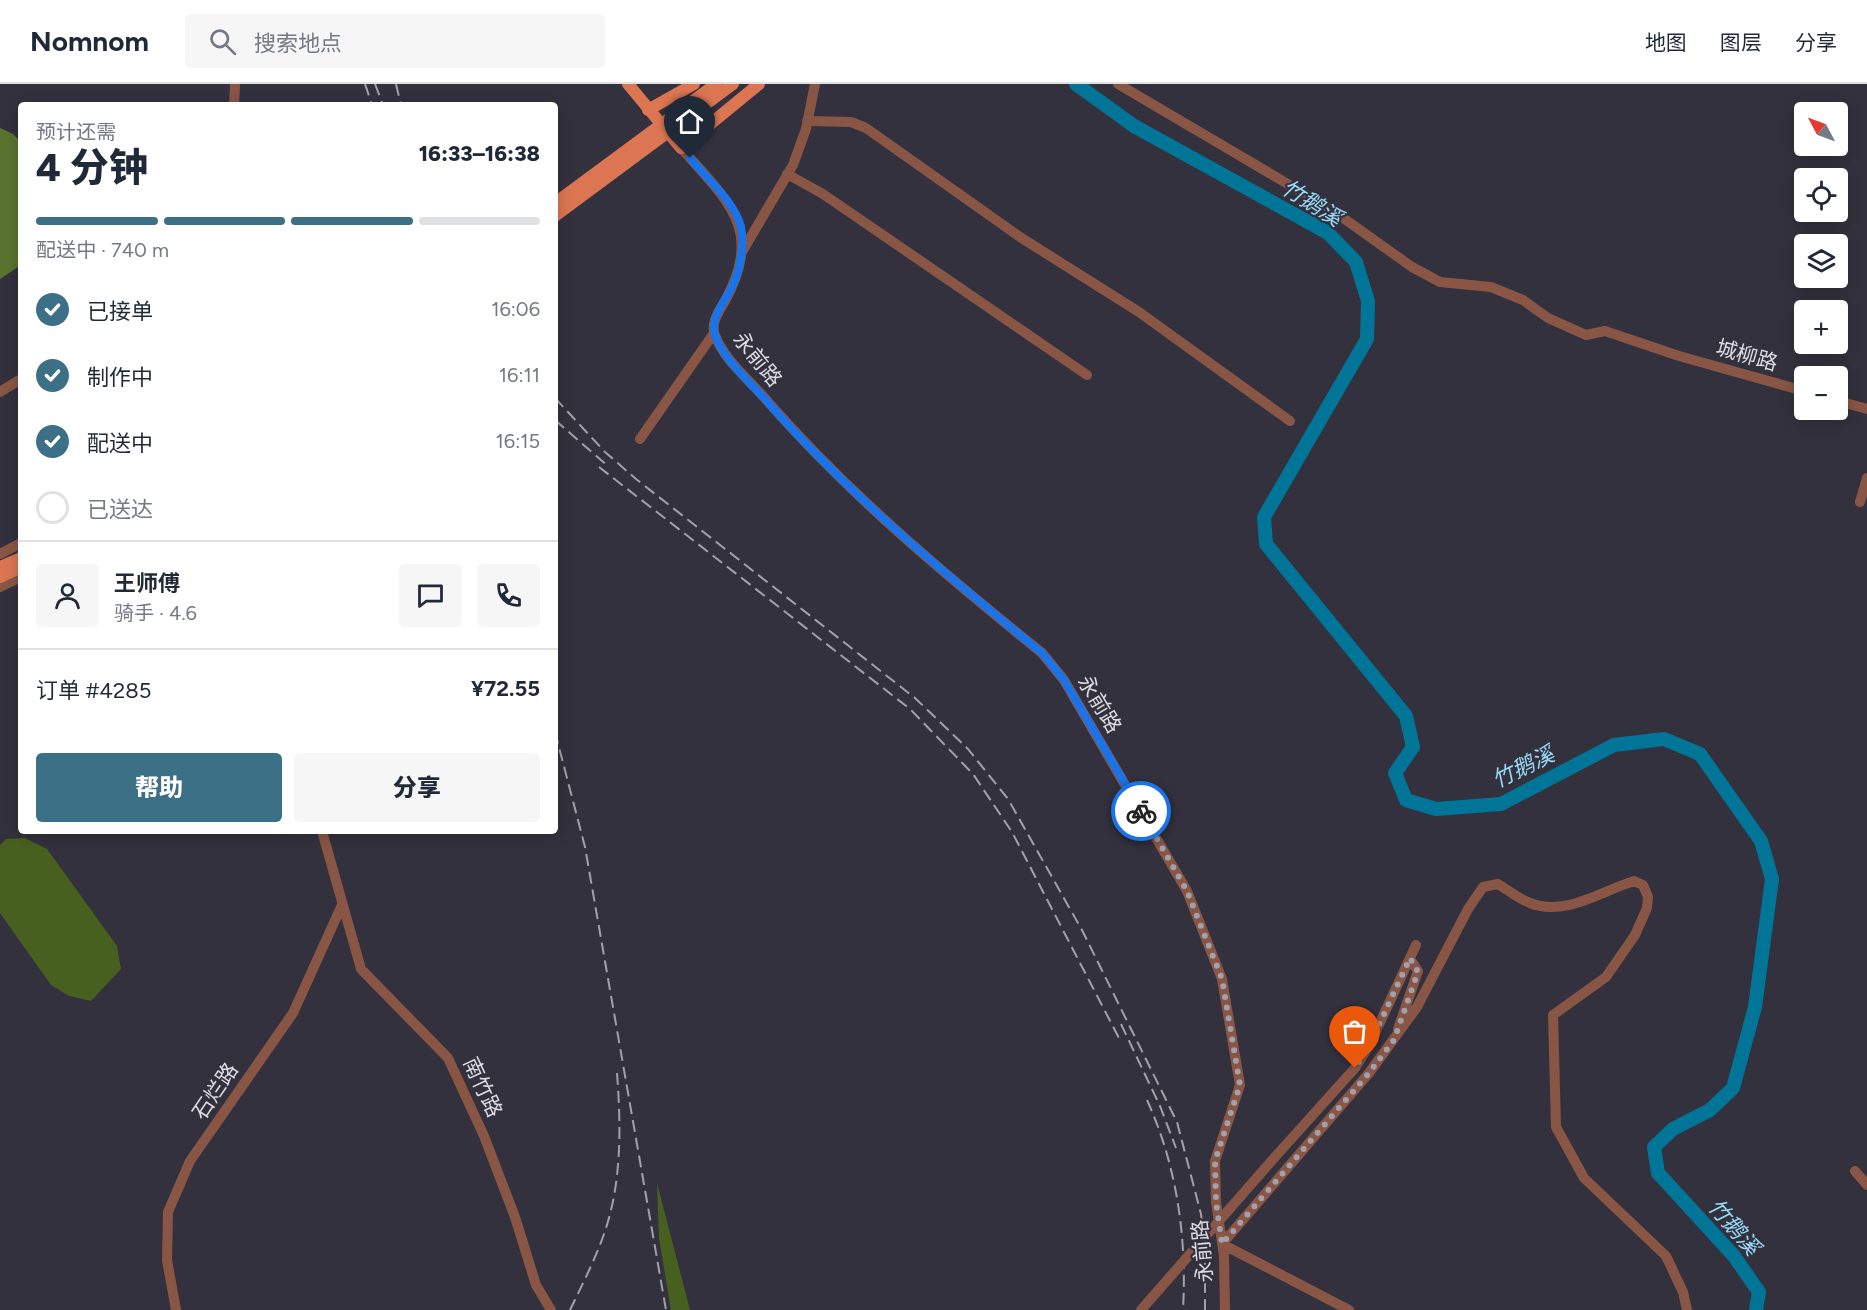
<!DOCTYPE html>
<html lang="zh">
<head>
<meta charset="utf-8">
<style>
	body { margin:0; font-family:Figtree,"Noto Sans SC",sans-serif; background:#f6f6f7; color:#1f2937; height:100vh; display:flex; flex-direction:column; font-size:22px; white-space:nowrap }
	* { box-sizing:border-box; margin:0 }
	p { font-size:20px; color:#747a83 }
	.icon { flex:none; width:33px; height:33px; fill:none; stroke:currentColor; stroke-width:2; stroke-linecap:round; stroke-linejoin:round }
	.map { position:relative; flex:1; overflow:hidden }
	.side { position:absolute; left:18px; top:18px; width:540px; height:732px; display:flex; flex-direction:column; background:#fff; border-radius:6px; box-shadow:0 3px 15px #0003 }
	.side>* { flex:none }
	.needle { width:39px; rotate:311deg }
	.controls { position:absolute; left:1794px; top:18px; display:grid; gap:12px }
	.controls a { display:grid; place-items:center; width:54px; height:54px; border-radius:6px; background:#fff; box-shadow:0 3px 15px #0003; font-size:30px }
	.pin { position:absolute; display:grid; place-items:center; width:51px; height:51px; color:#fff; margin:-62px -26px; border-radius:50% 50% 50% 0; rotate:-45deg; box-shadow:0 0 6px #0007 }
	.pin .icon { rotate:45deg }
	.courier { position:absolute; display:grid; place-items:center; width:60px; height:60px; margin:-30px; border:4px solid #1a73e8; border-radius:50%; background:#fff; color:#222; box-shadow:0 2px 8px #0007 }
	.summary em { font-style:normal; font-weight:800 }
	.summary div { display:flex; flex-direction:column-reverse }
	.summary { display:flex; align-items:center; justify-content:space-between; height:102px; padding:0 18px }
	h1 { font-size:39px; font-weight:800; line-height:45px }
	.bar { display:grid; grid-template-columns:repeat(4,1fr); gap:9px 6px; align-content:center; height:72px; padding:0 18px }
	.bar i { height:8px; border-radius:4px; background:#e0e1e3 }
	.bar .selected { background:#3b7087 }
	.bar p { grid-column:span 4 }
	.line { display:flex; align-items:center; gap:15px; padding:0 18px; border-top:2px solid #e0e1e3 }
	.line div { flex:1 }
	.round { display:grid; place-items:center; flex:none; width:63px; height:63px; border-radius:6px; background:#f6f6f7 }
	ol { padding:0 18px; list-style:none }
	li { display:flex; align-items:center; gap:18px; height:66px }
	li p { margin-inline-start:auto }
	li .icon { padding:6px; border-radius:50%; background:#3b7087; color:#fff; stroke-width:4 }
	li:last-child { color:#747a83 }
	li i { width:33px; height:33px; border:3px solid #e0e1e3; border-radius:50% }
	.cta { display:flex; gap:12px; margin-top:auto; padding:12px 18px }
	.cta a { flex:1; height:69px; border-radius:6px; background:#3b7087; color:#fff; font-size:24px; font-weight:800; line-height:69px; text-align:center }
	.cta a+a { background:#f6f6f7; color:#1f2937 }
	header { display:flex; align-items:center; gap:36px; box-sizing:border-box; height:84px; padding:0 30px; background:#fff; border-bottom:2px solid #e0e1e3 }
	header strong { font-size:28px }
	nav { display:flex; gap:33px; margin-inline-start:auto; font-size:21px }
	.search { width:420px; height:54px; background:#f6f6f7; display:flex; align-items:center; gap:15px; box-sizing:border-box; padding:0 21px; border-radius:6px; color:#747a83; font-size:22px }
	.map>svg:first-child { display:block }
	.green { fill:#48601f }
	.forest { fill:#5a742f }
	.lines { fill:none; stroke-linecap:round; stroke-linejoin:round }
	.river { stroke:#007597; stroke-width:14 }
	.minor { stroke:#895645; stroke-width:10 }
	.major { stroke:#db7552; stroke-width:12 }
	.rail { stroke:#a2a1aa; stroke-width:2; stroke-dasharray:12 6; stroke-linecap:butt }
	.minor-bridge { stroke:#895645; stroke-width:10 }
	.major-bridge { stroke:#db7552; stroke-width:12 }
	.done { stroke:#a2a0aa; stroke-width:6; stroke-dasharray:0 10.8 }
	.route { stroke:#1a73e8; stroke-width:8 }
	.labels { text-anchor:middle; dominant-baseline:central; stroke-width:4.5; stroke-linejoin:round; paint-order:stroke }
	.street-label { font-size:21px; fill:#dddce4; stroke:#33313d }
	.water-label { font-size:22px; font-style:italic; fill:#98dbf8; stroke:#33313d }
</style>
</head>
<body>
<header>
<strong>Nomnom</strong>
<div class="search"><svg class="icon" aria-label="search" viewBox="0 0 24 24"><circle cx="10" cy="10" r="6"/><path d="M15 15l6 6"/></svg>搜索地点</div>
<nav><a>地图</a><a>图层</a><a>分享</a></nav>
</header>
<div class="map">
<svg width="1867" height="1226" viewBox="0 0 1867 1226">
	<rect width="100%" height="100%" fill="#33313d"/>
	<path class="green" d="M25,754L47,765L117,862L121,885L91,917L69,912L51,901L0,829V761L6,755Z
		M657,1099L690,1226H671L659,1154Z"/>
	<path class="forest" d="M0,44L13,50L21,58V181L0,195Z"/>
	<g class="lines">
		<path class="river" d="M1076,0L1134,42L1328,149L1356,178L1368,217L1367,255L1264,433L1266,460L1406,632L1413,663L1395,689L1406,716L1436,725L1501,720L1614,661L1664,655L1700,670L1761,757L1772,795L1755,923L1733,1004L1710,1026L1673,1045L1654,1063L1658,1089L1734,1172L1759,1208L1756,1226"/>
		<path class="minor" d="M1118,0L1332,126L1412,183L1440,198L1491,203L1523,216L1548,234L1586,251L1605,247L1679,272L1804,307
			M234,21L235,0
			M807,37L851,38L866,44L1020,153L1139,228L1290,337
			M681,64C728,117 764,145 725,217C719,227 710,240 715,251C723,274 746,293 762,311C846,408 943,489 1042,569L1064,596L1187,807L1222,895L1240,1001L1215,1077L1216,1118L1224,1172L1225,1226
			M787,90L823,110L1087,291
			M742,168L793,81L806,45L815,0
			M0,308L21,295
			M1838,317L1867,325
			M640,355L714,249
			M1860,418L1867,394
			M0,470L21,459
			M0,503L21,493
			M322,747L361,885L448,974L484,1052L515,1133L536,1201L551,1226
			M1398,945L1418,887L1410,875
			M1275,1073L1355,984L1370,960L1416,861
			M1855,1087L1867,1101
			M176,1226L167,1176L168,1128L190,1077L293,929L342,821
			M1349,1226L1222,1160L1369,989L1417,923L1468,825L1483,803L1498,800C1508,806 1519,815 1530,819C1565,833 1601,807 1634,797L1643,801L1648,813L1647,824L1635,851L1606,893L1553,931L1556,1043L1584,1094L1666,1172L1683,1208L1687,1226"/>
		<path class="major" d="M628,0L681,64L759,0
			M648,26L694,0
			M0,483L21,474
			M0,493L21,483"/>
		<path class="rail" d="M365,0L372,21
			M375,0L383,21
			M396,0L401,21
			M555,314L605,368L636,395L915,614L968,665L1008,715L1083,848L1177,1038L1201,1130L1205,1168V1226
			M555,336L609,383
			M599,383L910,625L973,690L1012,748L1120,956
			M555,648L585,763L666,1226
			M1121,940L1160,1022L1176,1064
			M1147,1016C1177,1082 1187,1154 1183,1226
			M570,1226C582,1201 595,1176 604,1150C622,1099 621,1042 617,989"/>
		<path class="minor-bridge" d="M1141,1226L1275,1073"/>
		<path class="major-bridge" d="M555,119L716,0
			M555,132L733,0"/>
	</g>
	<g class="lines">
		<path class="done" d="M1141,727L1187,807L1222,895L1240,1001L1215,1077L1216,1118L1222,1160L1369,989L1394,956L1418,888L1410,874L1370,960L1355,984"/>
		<path class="route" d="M690,74C706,94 735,118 741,143C745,161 740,185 733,201C727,215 709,234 715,251C723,275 748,296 765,315C848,410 944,489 1042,569L1064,596L1141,727"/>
	</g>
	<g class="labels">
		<g class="street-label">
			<text transform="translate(1747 271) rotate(16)">城柳路</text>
			<text transform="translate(758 275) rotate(51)">永前路</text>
			<text transform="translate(1100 620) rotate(59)">永前路</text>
			<text transform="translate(483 1003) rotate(65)">南竹路</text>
			<text transform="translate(215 1007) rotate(-56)">石烂路</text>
			<text transform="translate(1202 1167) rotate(-95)">永前路</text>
		</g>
		<g class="water-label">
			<text transform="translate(1312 119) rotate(32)">竹鹅溪</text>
			<text transform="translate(1523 683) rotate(-26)">竹鹅溪</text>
			<text transform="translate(1734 1143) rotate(49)">竹鹅溪</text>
		</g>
	</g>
</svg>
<div class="controls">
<a><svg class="needle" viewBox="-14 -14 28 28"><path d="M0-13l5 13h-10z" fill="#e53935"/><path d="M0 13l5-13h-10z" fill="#747a83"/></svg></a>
<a><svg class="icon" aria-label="locate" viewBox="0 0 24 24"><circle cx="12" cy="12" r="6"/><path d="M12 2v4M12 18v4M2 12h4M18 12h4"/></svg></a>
<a><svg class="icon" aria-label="layers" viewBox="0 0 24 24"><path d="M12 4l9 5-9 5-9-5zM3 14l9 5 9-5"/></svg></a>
<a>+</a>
<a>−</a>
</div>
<div class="pin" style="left:1355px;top:984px;background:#ea580c"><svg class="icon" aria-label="bag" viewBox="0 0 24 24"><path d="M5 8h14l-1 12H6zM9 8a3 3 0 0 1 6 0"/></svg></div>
<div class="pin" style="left:690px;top:74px;background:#1f2937"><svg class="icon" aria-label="home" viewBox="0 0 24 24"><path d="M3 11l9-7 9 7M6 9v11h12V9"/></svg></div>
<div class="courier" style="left:1141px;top:727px"><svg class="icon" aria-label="bike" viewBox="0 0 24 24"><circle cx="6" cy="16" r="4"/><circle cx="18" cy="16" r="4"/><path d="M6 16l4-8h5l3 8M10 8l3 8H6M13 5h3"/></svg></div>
<section class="side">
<div class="summary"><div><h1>4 分钟</h1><p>预计还需</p></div><em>16:33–16:38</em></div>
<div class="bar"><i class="selected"></i><i class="selected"></i><i class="selected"></i><i></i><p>配送中 · 740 m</p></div>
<ol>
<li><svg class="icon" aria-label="check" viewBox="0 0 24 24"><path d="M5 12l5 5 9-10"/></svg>已接单<p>16:06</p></li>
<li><svg class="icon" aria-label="check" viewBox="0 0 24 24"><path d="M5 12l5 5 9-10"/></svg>制作中<p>16:11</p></li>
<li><svg class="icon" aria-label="check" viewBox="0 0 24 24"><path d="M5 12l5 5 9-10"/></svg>配送中<p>16:15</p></li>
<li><i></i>已送达</li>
</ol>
<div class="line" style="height:108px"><a class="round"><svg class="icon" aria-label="person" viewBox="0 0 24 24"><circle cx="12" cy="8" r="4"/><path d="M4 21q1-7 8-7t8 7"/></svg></a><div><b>王师傅</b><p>骑手 · 4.6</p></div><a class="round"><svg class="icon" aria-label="chat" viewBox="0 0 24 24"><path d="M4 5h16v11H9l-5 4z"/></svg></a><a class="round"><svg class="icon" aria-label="phone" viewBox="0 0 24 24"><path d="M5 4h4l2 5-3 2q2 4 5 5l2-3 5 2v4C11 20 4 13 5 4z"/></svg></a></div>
<div class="line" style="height:78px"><div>订单 #4285</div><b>¥72.55</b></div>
<div class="cta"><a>帮助</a><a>分享</a></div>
</section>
</div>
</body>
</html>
